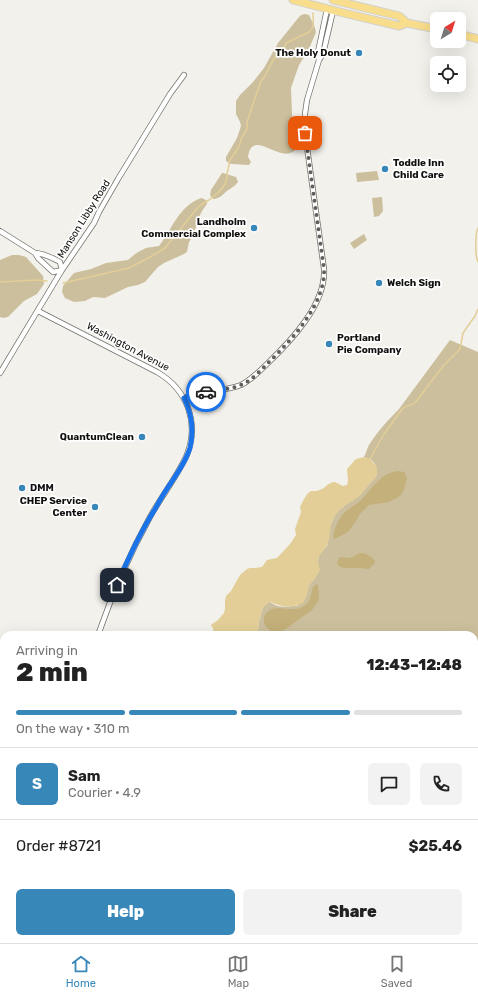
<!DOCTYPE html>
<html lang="en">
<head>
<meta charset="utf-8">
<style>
	body { margin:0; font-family:Rubik,sans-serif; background:#f2f2f2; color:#222; height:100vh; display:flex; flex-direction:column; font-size:15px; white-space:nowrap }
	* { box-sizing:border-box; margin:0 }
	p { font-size:13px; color:#767676 }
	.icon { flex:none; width:22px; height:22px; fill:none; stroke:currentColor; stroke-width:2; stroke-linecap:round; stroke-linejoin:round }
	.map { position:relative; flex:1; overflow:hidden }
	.details { position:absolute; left:0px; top:631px; width:478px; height:312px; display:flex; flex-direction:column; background:#fff; border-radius:12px 12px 0 0; box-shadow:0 4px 16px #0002 }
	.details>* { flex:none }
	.needle { width:26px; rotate:38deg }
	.buttons { position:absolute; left:430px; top:12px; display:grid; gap:8px }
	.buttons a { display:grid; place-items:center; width:36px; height:36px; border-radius:6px; background:#fff; box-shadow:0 4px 16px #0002; font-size:20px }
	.pin { position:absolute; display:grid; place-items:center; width:34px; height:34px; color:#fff; margin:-17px; border-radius:8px; box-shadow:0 2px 6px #0006 }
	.courier { position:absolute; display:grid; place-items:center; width:40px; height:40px; margin:-20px; border:3px solid #1a73e8; border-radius:50%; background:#fff; color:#222; box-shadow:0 1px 5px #0007 }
	.headline em { font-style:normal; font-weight:800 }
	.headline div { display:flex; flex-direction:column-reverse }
	.headline { display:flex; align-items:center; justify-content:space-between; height:68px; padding:0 16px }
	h1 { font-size:26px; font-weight:800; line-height:30px }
	.bar { display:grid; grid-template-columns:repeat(4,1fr); gap:6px 4px; align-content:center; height:48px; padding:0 16px }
	.bar i { height:5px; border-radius:3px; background:#e0e0e0 }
	.bar .current { background:#3887b9 }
	.bar p { grid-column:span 4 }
	.line { display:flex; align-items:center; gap:10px; padding:0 16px; border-top:1px solid #e0e0e0 }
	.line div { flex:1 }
	.round { display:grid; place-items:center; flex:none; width:42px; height:42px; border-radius:6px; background:#f2f2f2 }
	.primary-button { display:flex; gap:8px; margin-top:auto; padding:8px 16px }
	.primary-button a { flex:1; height:46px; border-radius:6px; background:#3887b9; color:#fff; font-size:16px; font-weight:800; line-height:46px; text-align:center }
	.primary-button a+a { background:#f2f2f2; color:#222 }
	.tab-bar { display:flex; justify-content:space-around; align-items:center; height:56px; border-top:1px solid #e0e0e0; background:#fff; font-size:11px; color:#767676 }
	.tab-bar a { display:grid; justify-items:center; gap:2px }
	.tab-bar .current { color:#3887b9 }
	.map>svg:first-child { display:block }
	.green { fill:#ccbf9d }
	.forest { fill:#c4b07a }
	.water { fill:#e2ce96 }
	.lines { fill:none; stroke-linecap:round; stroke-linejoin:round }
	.stream { stroke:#e2ce96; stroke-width:1.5 }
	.minor-casing { stroke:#73716c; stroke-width:6 }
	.primary-casing { stroke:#cfcfcf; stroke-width:9 }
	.minor { stroke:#fff; stroke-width:4.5 }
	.primary { stroke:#f8de8c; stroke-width:7 }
	.done { stroke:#605f5b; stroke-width:4; stroke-dasharray:0 7.2 }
	.route { stroke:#1a73e8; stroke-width:5 }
	.poi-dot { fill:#3887b9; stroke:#fff; stroke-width:1.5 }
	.labels { text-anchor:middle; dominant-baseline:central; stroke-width:3.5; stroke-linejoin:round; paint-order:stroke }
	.poi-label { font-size:10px; font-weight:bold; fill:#11100e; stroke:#fff; text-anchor:end }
	.street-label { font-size:10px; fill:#11100e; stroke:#fff }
</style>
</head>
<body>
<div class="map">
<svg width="478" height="943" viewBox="0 0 478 943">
	<rect width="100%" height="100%" fill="#f3f1eb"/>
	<path class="green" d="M305,14L309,15L314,25L316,32L314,37L308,51L299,65L291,88L292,114L295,150C280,165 252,127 248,157L251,162L249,165L231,164L226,161V157L237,138L241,126L240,122L236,114V101L240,95L253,82L264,68L278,43L299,17L301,15Z
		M377,171L379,180L357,182L356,173Z
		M222,173H223L236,177L238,182C235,186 234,186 230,189C224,192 221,199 213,199L210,195L211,190Z
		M382,197L383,211L379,216L374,217L372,198Z
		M201,198L204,199L207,201V204L202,211L199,217L193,236L189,242L187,252L184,254L164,263L158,267L145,282L138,285L128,287L105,298L93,297L85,301L74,302L65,298L62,292L63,286L74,273L91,269L106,263L128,260L135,254L140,251L146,248L159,246C172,229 179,206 201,198Z
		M364,234L367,240L354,249L350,243Z
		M12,255H19L26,257L43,276L44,284L37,294L24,301L8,317L3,318L0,317V260Z
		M450,340L478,352V645L474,647V635H255L258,630L259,621L263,607L269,602C271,602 273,604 275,605C281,608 290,606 297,606L308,588L309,585L315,578L319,555L327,546L329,537V529L334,517L337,512L349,502L359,496L377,475C377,464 374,460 364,457C366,453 367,449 369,445C377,432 388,420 399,409Z
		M256,939H418L420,943H257Z"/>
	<path class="forest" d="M397,471L404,472L407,478L404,490L400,496L389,502L369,505L360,514L356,521L348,532L335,539L333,537C334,529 337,523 341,517C346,509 355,506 361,500C372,489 380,474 397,471Z
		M360,553C366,553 371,556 375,561L374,564L369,569C365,569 360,567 356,568C350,568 330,570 340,557L350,558Z
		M317,584L318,585L319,600L312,610L287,628L282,631L272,632C263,627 260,616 270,610C279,605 294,613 304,606C311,602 311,593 313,587Z"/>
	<path class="water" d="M364,457L370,459L377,467V475C376,478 374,479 371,482C367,486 364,492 359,496C352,502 343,505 337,513C328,523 332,534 327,545C321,557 315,553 320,570L315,578L309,585L307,595L303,603C296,607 286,607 278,605C274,604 273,602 269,602L263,607L259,621L258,630L255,635H212C215,631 213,628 211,625L218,620L224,613L225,609V601L226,596L231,591L240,575L247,569L250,568H255L262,567L267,560L277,558L290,544L296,535L295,529L301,512L300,507L304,499L308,493L311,491H317L324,488L327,485L333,482H335L343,486L347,485C349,480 347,474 347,469L356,459Z
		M478,645V943H420L418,939H474V647Z
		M192,939H256L257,943H191Z"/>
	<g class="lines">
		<path class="stream" d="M478,228C475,234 475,256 478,262
			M0,282L37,280L47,281
			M63,283L129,268L152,256L165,248L199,206L209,200L219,192L225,184L227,178V174L230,160L237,150L240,144L241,139L247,129V122L252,107L261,81L265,76L271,64L276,56L284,50L286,43L309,32C315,27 313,21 313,13
			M370,459L384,434L403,408C409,404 411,406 415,403L443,366L460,349L463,333L475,316L478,309"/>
		<g class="minor-casing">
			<path id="minor" d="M319,60L318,52L327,9
				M0,231L35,253C44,253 52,258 60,262L62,270L53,272L38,258L35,253
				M38,311L157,372C188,390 200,424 186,457C176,478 161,497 150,517C129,555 112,595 98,635
				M0,373L62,270L94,223L99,212L118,179L170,94L184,75
				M184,398C202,390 223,392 241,385C251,380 259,372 267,364C291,341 326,304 324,269L305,133V114L307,100L319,60L323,54L333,11
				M0,915L4,914"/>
		</g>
		<g class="primary-casing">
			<path id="primary" d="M293,0L344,13L399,26L407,23
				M333,0L399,16L407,23L437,29
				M459,34L478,39"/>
		</g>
		<use href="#minor" class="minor"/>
		<use href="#primary" class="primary"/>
	</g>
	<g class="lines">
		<path class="done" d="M206,392C219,390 234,389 245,383C254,378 261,370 268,363C291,341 326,303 324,269L305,133"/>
		<path class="route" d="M117,585C128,559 140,533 155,509C160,500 165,491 171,483C178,472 186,461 190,448C194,431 192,414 184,398L192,395L206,392"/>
	</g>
	<g class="poi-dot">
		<circle cx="359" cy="53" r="4"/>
		<circle cx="385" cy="169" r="4"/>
		<circle cx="254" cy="228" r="4"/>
		<circle cx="379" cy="283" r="4"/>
		<circle cx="329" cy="344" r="4"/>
		<circle cx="142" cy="437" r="4"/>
		<circle cx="22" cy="488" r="4"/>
		<circle cx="95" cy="507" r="4"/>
	</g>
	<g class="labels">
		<g class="poi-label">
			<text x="351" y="53">The Holy Donut</text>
			<text x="393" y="163" text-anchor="start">Toddle Inn<tspan x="393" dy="12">Child Care</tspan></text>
			<text x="246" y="222">Landholm<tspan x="246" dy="12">Commercial Complex</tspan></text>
			<text x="387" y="283" text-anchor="start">Welch Sign</text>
			<text x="337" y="338" text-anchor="start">Portland<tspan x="337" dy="12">Pie Company</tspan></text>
			<text x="134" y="437">QuantumClean</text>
			<text x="30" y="488" text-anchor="start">DMM</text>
			<text x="87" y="501">CHEP Service<tspan x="87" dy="12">Center</tspan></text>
		</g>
		<g class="street-label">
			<text transform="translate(84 219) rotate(-58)">Manson Libby Road</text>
			<text transform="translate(128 347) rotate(28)">Washington Avenue</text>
		</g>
	</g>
</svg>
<div class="buttons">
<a><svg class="needle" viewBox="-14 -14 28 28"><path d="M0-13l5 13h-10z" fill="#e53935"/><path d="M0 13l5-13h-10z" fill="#767676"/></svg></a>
<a><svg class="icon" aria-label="locate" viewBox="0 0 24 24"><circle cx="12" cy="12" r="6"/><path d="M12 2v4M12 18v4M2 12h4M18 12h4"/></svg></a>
</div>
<div class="pin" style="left:305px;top:133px;background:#ea580c"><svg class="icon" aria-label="bag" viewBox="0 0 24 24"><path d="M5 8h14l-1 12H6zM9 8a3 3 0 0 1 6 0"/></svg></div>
<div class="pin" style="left:117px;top:585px;background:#1f2937"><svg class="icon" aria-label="home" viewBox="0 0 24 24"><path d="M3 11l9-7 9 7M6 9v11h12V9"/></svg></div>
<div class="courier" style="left:206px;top:392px"><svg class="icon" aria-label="car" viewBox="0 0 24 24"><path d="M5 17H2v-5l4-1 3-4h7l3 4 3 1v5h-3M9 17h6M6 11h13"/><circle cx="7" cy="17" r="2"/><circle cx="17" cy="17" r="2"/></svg></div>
<section class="details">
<div class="headline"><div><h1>2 min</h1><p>Arriving in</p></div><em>12:43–12:48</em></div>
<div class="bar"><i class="current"></i><i class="current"></i><i class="current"></i><i></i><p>On the way · 310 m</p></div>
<div class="line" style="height:72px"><b class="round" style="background:#3887b9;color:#fff">S</b><div><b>Sam</b><p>Courier · 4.9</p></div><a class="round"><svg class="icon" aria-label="chat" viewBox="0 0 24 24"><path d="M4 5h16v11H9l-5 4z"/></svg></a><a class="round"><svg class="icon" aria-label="phone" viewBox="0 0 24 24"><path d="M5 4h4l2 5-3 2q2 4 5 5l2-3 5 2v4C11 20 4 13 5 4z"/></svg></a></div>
<div class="line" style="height:52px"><div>Order #8721</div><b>$25.46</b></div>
<div class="primary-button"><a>Help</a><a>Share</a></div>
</section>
</div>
<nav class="tab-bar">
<a class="current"><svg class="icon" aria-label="home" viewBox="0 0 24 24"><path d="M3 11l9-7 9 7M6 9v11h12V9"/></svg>Home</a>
<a><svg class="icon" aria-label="map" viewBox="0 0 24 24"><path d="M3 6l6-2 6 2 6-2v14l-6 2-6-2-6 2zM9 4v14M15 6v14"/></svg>Map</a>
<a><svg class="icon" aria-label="saved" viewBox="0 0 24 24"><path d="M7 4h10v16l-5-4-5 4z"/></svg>Saved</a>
</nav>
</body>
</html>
